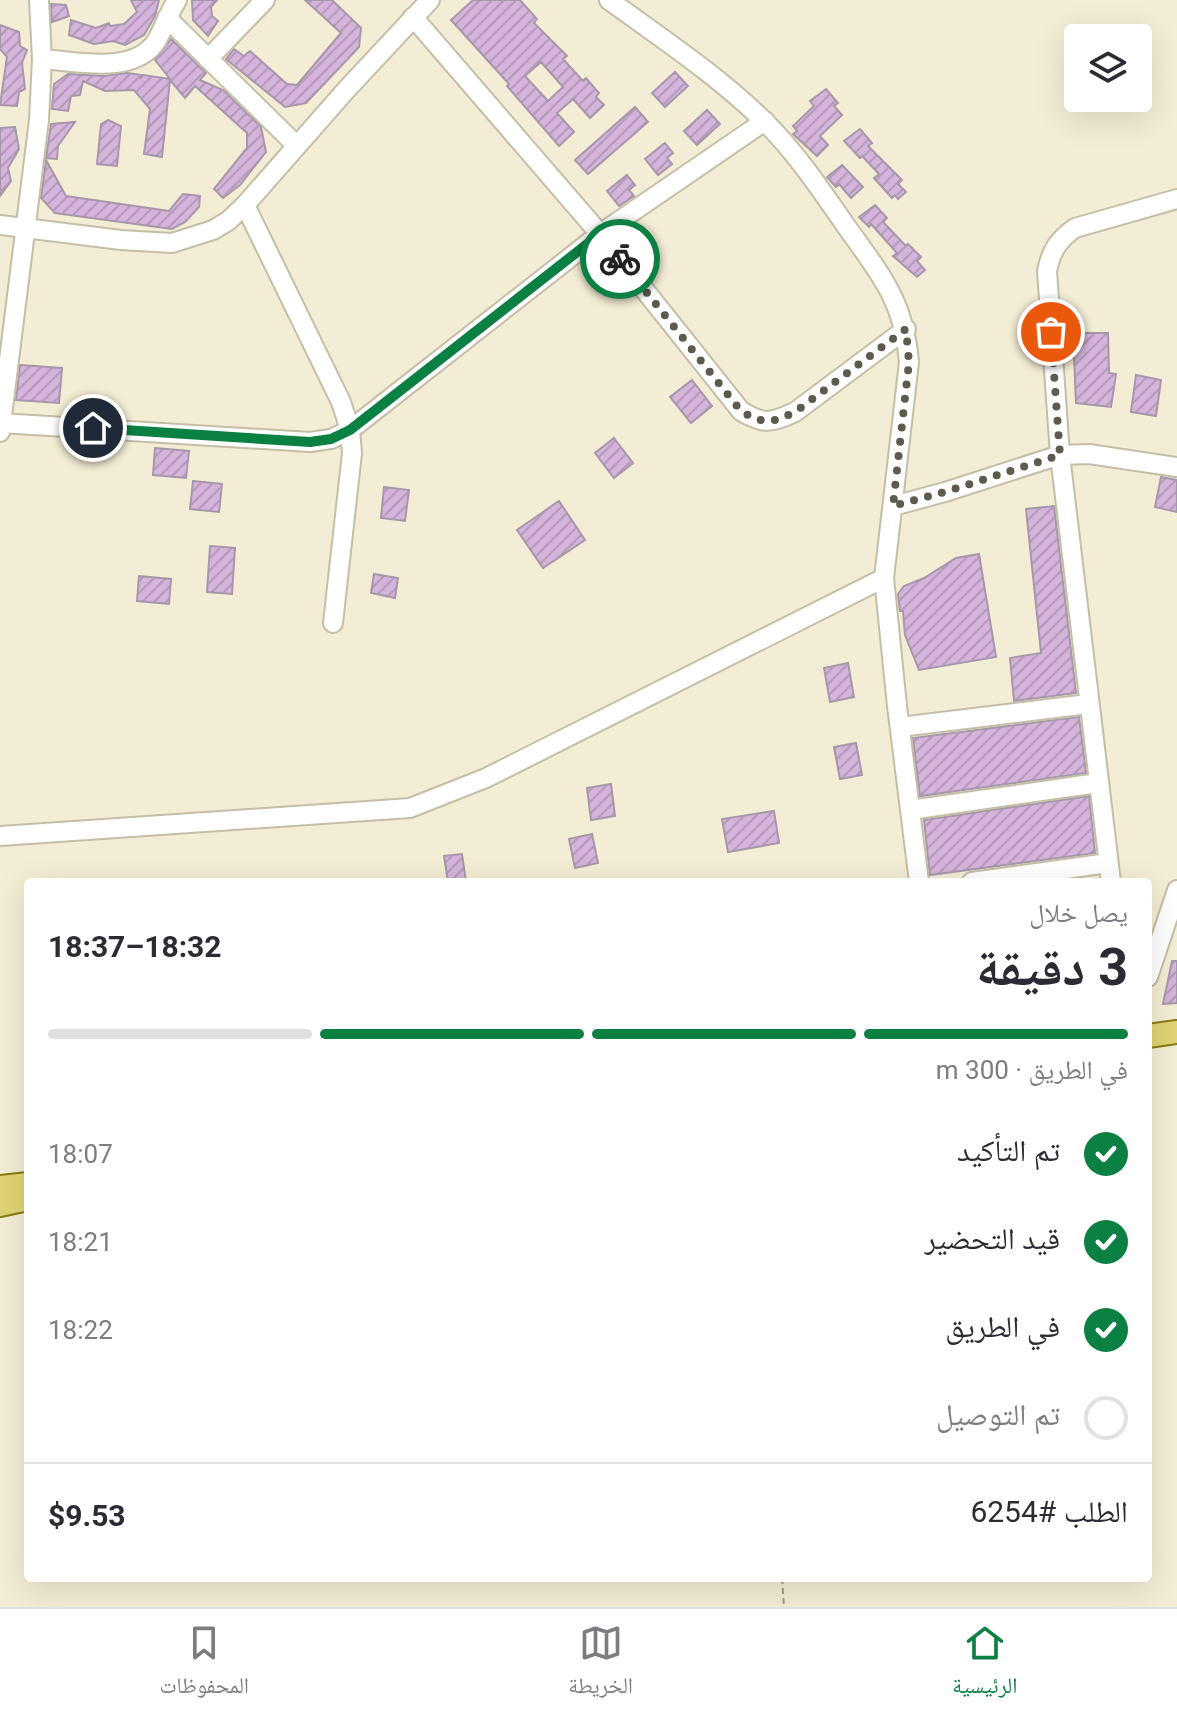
<!DOCTYPE html>
<html lang="ar">
<head>
<meta charset="utf-8">
<style>
	body { margin:0; font-family:Roboto,"Noto Naskh Arabic",sans-serif; background:#f7f7f7; color:#2b2b33; direction:rtl; height:100vh; display:flex; flex-direction:column; font-size:30px; white-space:nowrap }
	* { box-sizing:border-box; margin:0 }
	p { font-size:26px; color:#7c7c81 }
	.icon { flex:none; width:44px; height:44px; fill:none; stroke:currentColor; stroke-width:2; stroke-linecap:round; stroke-linejoin:round }
	.map { position:relative; flex:1; overflow:hidden; direction:ltr }
	.sheet { position:absolute; left:24px; top:878px; width:1128px; height:704px; display:flex; flex-direction:column; background:#fff; border-radius:8px; box-shadow:0 8px 32px #0002; direction:rtl }
	.sheet>* { flex:none }
	.tools { position:absolute; left:1064px; top:24px; display:grid; gap:16px }
	.tools a { display:grid; place-items:center; width:88px; height:88px; border-radius:8px; background:#fff; box-shadow:0 8px 32px #0002; font-size:40px }
	.pin { position:absolute; display:grid; place-items:center; width:68px; height:68px; color:#fff; margin:-34px; border:4px solid #fff; border-radius:50%; box-shadow:0 2px 8px #0007 }
	.courier { position:absolute; display:grid; place-items:center; width:80px; height:80px; margin:-40px; border:6px solid #0b8043; border-radius:50%; background:#fff; color:#222; box-shadow:0 2px 10px #0007 }
	.summary em { font-style:normal; font-weight:700 }
	.summary div { display:flex; flex-direction:column-reverse }
	.summary { display:flex; align-items:center; justify-content:space-between; height:136px; padding:0 24px }
	h1 { font-size:52px; font-weight:700; line-height:60px }
	.bar { display:grid; grid-template-columns:repeat(4,1fr); gap:12px 8px; align-content:center; height:96px; padding:0 24px }
	.bar i { height:10px; border-radius:6px; background:#e1e1e2 }
	.bar .on { background:#0b8043 }
	.bar p { grid-column:span 4 }
	.line { display:flex; align-items:center; gap:20px; padding:0 24px; border-top:2px solid #e1e1e2 }
	.line div { flex:1 }
	ol { padding:0 24px; list-style:none }
	li { display:flex; align-items:center; gap:24px; height:88px }
	li p { margin-inline-start:auto }
	li .icon { padding:8px; border-radius:50%; background:#0b8043; color:#fff; stroke-width:4 }
	li:last-child { color:#7c7c81 }
	li i { width:44px; height:44px; border:4px solid #e1e1e2; border-radius:50% }
	.dock { display:flex; justify-content:space-around; align-items:center; height:112px; border-top:2px solid #e1e1e2; background:#fff; font-size:22px; color:#7c7c81 }
	.dock a { display:grid; justify-items:center; gap:4px }
	.dock .on { color:#0b8043 }
	.map>svg:first-child { display:block }
	.building { fill:url(#building-hatch); stroke:#a797aa; stroke-width:2; fill-rule:evenodd }
	.lines { fill:none; stroke-linecap:round; stroke-linejoin:round }
	.minor-casing { stroke:#c5bea7; stroke-width:22 }
	.major-casing { stroke:#887b11; stroke-width:26 }
	.path { stroke:#9e9988; stroke-width:2; stroke-dasharray:6 4; stroke-linecap:butt }
	.minor { stroke:#fff; stroke-width:18 }
	.major { stroke:#dfd474; stroke-width:22 }
	.done { stroke:#5e5a4e; stroke-width:8; stroke-dasharray:0 14.4 }
	.route { stroke:#0b8043; stroke-width:10 }
</style>
</head>
<body>
<div class="map">
<svg width="1177" height="1607" viewBox="0 0 1177 1607">
	<defs>
		<pattern id="building-hatch" width="6" height="6" patternUnits="userSpaceOnUse" patternTransform="scale(2)"><rect width="6" height="6" fill="#d5b4dc"/><path d="M-1 1l2-2M0 6l6-6M5 7l2-2" fill="none" stroke="#b699bb"/></pattern>
	</defs>
	<rect width="100%" height="100%" fill="#f4edd5"/>
	<path class="building" d="M131,0H159L155,16L144,35L125,45L113,41L94,44L69,35L71,20L96,28L109,23L110,26L124,24L137,12Z
		M192,0H217L211,7L212,16L218,21L208,36L193,20Z
		M305,0H332L361,28L359,47L306,103L285,107L226,59L234,49L244,56L250,51L287,84L297,85L341,33Z
		M473,0H520L537,19L534,23L567,56L563,59L583,81L586,78L599,93L596,97L604,105L590,118L573,99L557,113L574,132L559,146L507,86L509,84L451,20ZM541,62L563,87L548,101L525,76Z
		M51,4L66,5L69,16L52,22Z
		M0,25L19,32L20,46L27,50L22,63L25,89L19,92L17,106L0,105L7,57L0,49Z
		M171,39L206,73L200,80L223,90L261,127L266,152L240,185L223,198L214,189L247,148V133L195,86L185,98L170,80L162,157L144,154L150,109L134,90L105,91L83,81L80,95L71,96L68,111L52,109L54,84L68,74L104,76L127,73L142,75L140,79L143,75L170,79L155,60Z
		M675,72L688,86L665,107L652,93Z
		M826,89L838,103L834,106L842,115L820,136L828,145L817,156L793,134L797,131L793,126L814,106L810,101Z
		M635,107L648,122L588,174L575,160Z
		M707,110L720,124L697,145L684,131Z
		M108,120L121,126L117,166L97,164L101,124Z
		M75,122L58,146L57,159L46,158L51,124Z
		M15,127L19,149L8,168L11,181L0,196V128Z
		M860,129L872,143L868,146L902,180L898,184L906,192L898,199L895,195L892,198L874,178L879,174L862,156L860,158L844,141Z
		M665,143L673,153L667,158L672,164L658,175L645,159Z
		M46,160L66,196L169,211L183,194L200,196L199,207L185,222L172,229L55,213L41,198Z
		M842,165L863,187L851,198L839,184L836,187L827,177Z
		M627,175L635,185L629,190L634,196L619,206L607,191Z
		M875,205L887,218L883,222L906,246L908,244L921,257L917,261L925,270L917,277L893,256L897,253L871,224L869,227L859,217Z
		M1073,333H1108L1109,373L1116,374L1111,407L1076,403Z
		M20,365L62,368L59,403L16,400Z
		M1136,375L1161,380L1156,416L1131,412Z
		M692,380L712,406L691,423L670,397Z
		M614,438L633,463L614,478L595,453Z
		M155,448L189,451L186,478L153,475Z
		M1161,477L1177,480V512L1155,507Z
		M193,481L222,484L219,512L190,509Z
		M384,487L409,490L405,521L381,518Z
		M559,501L585,540L543,568L517,530Z
		M1054,506L1076,693L1014,701L1010,658L1041,653L1026,509Z
		M210,546L235,548L232,594L207,592Z
		M979,554L996,657L919,670L905,635L903,611H900L898,594L904,586L924,578L956,558Z
		M374,574L398,578L395,598L371,593Z
		M139,576L171,579L169,604L137,601Z
		M848,663L854,697L830,702L824,668Z
		M1079,717L1086,773L920,796L913,738Z
		M856,743L862,775L840,779L834,747Z
		M611,784L615,816L591,820L587,788Z
		M1089,796L1095,853L930,875L924,820Z
		M774,811L779,843L728,852L722,819Z
		M592,834L598,863L575,868L569,839Z
		M462,854L466,882H448L444,856Z
		M1172,961H1177V1003L1163,1004Z"/>
	<g class="lines">
		<g class="minor-casing">
			<path id="minor" d="M609,0C661,38 717,75 763,120C795,151 821,190 846,226C881,275 904,301 909,362L884,578L897,706L919,882
				M413,17L600,234L741,411C764,425 771,423 795,412L906,329
				M167,18L297,146
				M42,59C76,61 135,76 157,40C164,27 169,13 177,0
				M208,59L265,0
				M245,205L341,402L350,430L352,453L333,623
				M0,225L121,240L172,243L213,230L228,221L245,205L347,89L430,0
				M0,423L310,442L331,439L350,430L600,234L765,121
				M0,432L39,120L42,59L39,0
				M893,506L945,492L1060,455L1089,454L1177,467
				M900,727L1088,704
				M910,810L1098,783
				M0,836L410,808L486,778L884,578
				M972,882L1108,863
				M1111,882L1060,455L1047,271C1051,251 1058,240 1075,228L1177,199
				M1148,977L1177,890"/>
		</g>
		<g class="major-casing">
			<path id="major" d="M1148,1036L1177,1032
				M0,1187L28,1184
				M0,1205L28,1199"/>
		</g>
		<path class="path" d="M782,1578L784,1607"/>
		<use href="#minor" class="minor"/>
		<use href="#major" class="major"/>
	</g>
	<g class="lines">
		<path class="done" d="M620,259L741,411C764,425 771,423 795,412L906,329L909,362L893,506L945,492L1060,455L1051,332"/>
		<path class="route" d="M93,428L310,442L331,439L350,430L600,234L620,259"/>
	</g>
</svg>
<div class="tools">
<a><svg class="icon" aria-label="layers" viewBox="0 0 24 24"><path d="M12 4l9 5-9 5-9-5zM3 14l9 5 9-5"/></svg></a>
</div>
<div class="pin" style="left:1051px;top:332px;background:#ea580c"><svg class="icon" aria-label="bag" viewBox="0 0 24 24"><path d="M5 8h14l-1 12H6zM9 8a3 3 0 0 1 6 0"/></svg></div>
<div class="pin" style="left:93px;top:428px;background:#1f2937"><svg class="icon" aria-label="home" viewBox="0 0 24 24"><path d="M3 11l9-7 9 7M6 9v11h12V9"/></svg></div>
<div class="courier" style="left:620px;top:259px"><svg class="icon" aria-label="bike" viewBox="0 0 24 24"><circle cx="6" cy="16" r="4"/><circle cx="18" cy="16" r="4"/><path d="M6 16l4-8h5l3 8M10 8l3 8H6M13 5h3"/></svg></div>
<section class="sheet">
<div class="summary"><div><h1>3 دقيقة</h1><p>يصل خلال</p></div><em>18:32–18:37</em></div>
<div class="bar"><i class="on"></i><i class="on"></i><i class="on"></i><i></i><p>في الطريق · 300 m</p></div>
<ol>
<li><svg class="icon" aria-label="check" viewBox="0 0 24 24"><path d="M5 12l5 5 9-10"/></svg>تم التأكيد<p>18:07</p></li>
<li><svg class="icon" aria-label="check" viewBox="0 0 24 24"><path d="M5 12l5 5 9-10"/></svg>قيد التحضير<p>18:21</p></li>
<li><svg class="icon" aria-label="check" viewBox="0 0 24 24"><path d="M5 12l5 5 9-10"/></svg>في الطريق<p>18:22</p></li>
<li><i></i>تم التوصيل</li>
</ol>
<div class="line" style="height:104px"><div>الطلب #6254</div><b>$9.53</b></div>
</section>
</div>
<nav class="dock">
<a class="on"><svg class="icon" aria-label="home" viewBox="0 0 24 24"><path d="M3 11l9-7 9 7M6 9v11h12V9"/></svg>الرئيسية</a>
<a><svg class="icon" aria-label="map" viewBox="0 0 24 24"><path d="M3 6l6-2 6 2 6-2v14l-6 2-6-2-6 2zM9 4v14M15 6v14"/></svg>الخريطة</a>
<a><svg class="icon" aria-label="saved" viewBox="0 0 24 24"><path d="M7 4h10v16l-5-4-5 4z"/></svg>المحفوظات</a>
</nav>
</body>
</html>
